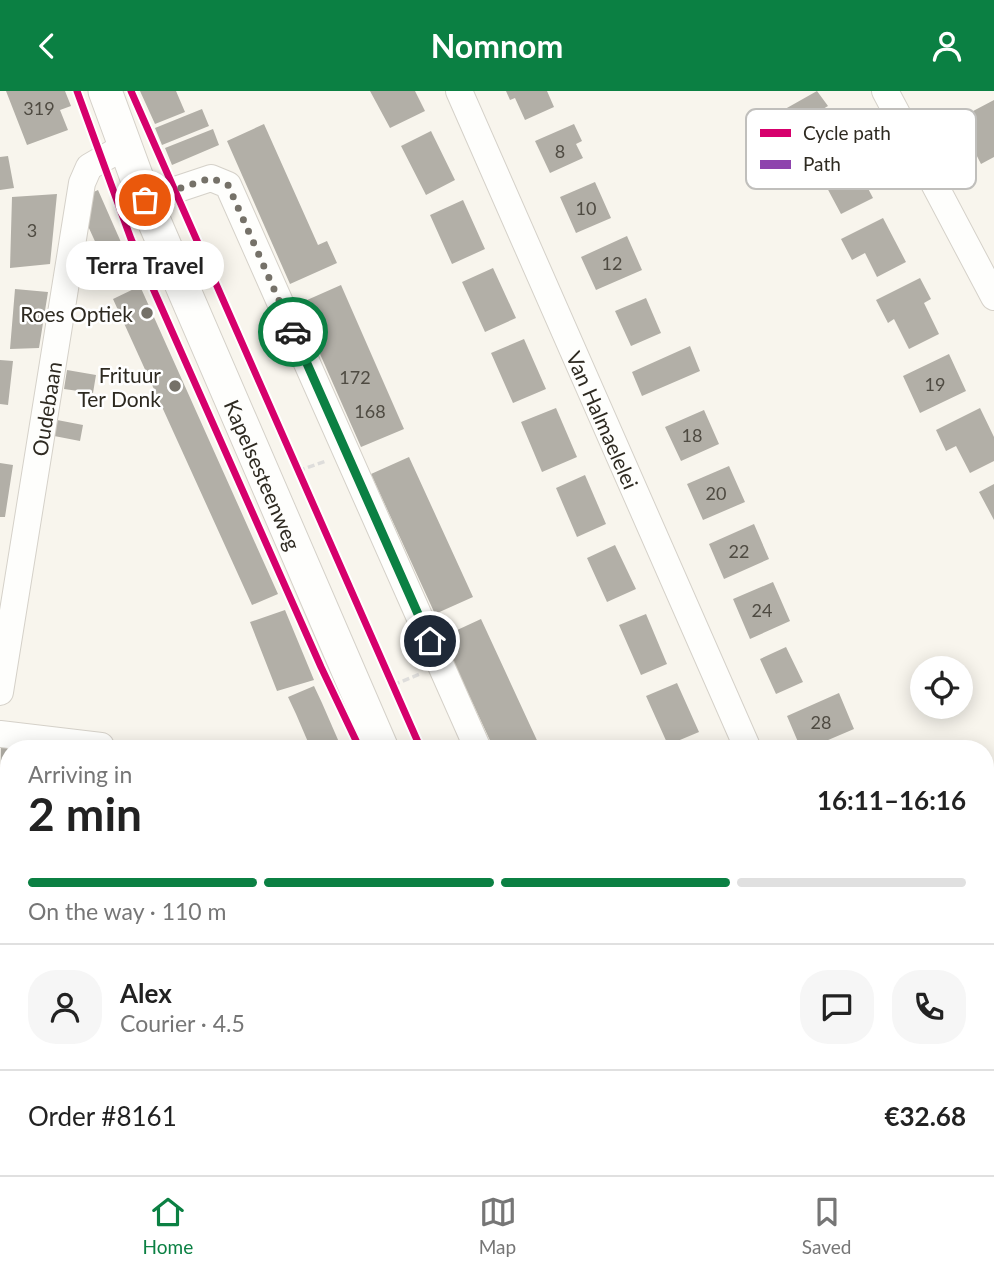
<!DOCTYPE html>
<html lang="en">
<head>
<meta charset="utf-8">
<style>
	body { margin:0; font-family:Lato,sans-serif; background:#f6f6f6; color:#222; height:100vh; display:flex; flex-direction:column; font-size:26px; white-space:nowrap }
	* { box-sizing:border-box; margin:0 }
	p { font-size:23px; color:#767676 }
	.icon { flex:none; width:38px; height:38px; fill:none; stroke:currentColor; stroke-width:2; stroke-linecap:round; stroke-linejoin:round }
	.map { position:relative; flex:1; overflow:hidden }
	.details { position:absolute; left:0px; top:649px; width:994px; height:436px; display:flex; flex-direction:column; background:#fff; border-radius:28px 28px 0 0; box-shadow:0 4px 18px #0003 }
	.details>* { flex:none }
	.fabs { position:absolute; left:910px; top:565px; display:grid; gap:14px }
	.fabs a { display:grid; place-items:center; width:63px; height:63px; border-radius:50%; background:#fff; box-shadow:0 4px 18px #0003; font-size:35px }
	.pin { position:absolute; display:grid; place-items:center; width:60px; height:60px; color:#fff; margin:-30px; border:4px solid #fff; border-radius:50%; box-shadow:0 2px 7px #0007 }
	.courier { position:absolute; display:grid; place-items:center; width:70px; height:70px; margin:-35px; border:5px solid #0b8043; border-radius:50%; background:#fff; color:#222; box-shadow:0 2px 9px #0007 }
	.bubble { position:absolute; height:49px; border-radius:24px; background:#fff; box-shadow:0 4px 18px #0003; font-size:23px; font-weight:700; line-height:49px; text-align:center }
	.overview em { font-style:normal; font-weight:700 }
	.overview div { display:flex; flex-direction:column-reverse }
	.overview { display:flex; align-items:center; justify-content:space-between; height:119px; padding:0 28px }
	h1 { font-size:46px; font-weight:700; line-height:52px }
	.bar { display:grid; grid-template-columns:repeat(4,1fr); gap:10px 7px; align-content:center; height:84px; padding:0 28px }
	.bar i { height:9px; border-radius:5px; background:#e0e0e0 }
	.bar .active { background:#0b8043 }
	.bar p { grid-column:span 4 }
	.line { display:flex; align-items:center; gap:18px; padding:0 28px; border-top:2px solid #e0e0e0 }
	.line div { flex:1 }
	.round { display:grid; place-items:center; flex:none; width:74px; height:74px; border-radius:28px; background:#f6f6f6 }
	header { display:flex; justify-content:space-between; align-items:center; height:91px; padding:0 28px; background:#0b8043; color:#fff; font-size:32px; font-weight:700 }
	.dock { display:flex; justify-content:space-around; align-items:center; height:98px; border-top:2px solid #e0e0e0; background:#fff; font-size:19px; color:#767676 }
	.dock a { display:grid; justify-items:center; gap:4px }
	.dock .active { color:#0b8043 }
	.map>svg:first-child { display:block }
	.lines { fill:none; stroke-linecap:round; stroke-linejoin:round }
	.stream { stroke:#d5be8e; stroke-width:6 }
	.building { fill:#b2afa7 }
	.minor-casing { stroke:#d5d1c9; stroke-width:28 }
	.major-casing { stroke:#d5d1c9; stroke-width:35 }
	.path { stroke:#dedddb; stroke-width:3.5; stroke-dasharray:7 3.5; stroke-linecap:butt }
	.minor { stroke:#fefefc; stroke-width:26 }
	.major { stroke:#fefefc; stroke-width:33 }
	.quiet { stroke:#8e44ad; stroke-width:5; stroke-dasharray:10 5; stroke-linecap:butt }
	.cycleway-casing { stroke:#fff; stroke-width:11 }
	.cycleway { stroke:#d6006c; stroke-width:7 }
	.done { stroke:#757168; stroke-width:7; stroke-dasharray:0 12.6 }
	.route { stroke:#0b8043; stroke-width:9 }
	.poi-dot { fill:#757168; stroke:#fff; stroke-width:2.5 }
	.labels { text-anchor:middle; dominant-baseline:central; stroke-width:5; stroke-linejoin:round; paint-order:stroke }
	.number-label { font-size:18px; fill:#4f4b42 }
	.poi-label { font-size:21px; fill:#2e2a21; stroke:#fff; text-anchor:end }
	.street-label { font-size:21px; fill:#2e2a21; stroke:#fff }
	.key { fill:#fff; stroke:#c0bfbc; stroke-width:2 }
	.key-label { font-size:19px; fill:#2e2a21 }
</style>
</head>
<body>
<header><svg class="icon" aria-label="back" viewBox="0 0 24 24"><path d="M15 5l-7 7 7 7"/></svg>Nomnom<svg class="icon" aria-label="person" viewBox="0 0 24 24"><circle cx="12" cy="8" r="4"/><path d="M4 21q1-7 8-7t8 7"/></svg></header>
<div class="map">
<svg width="994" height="1084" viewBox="0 0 994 1084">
	<rect width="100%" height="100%" fill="#f8f5ed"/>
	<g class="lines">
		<path class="stream" d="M985,761L994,759"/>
	</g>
	<path class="building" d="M6,0H65L71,15L60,19L68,39L27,54Z
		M140,0H176L185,21L155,33Z
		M370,0H415L425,20L390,37Z
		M506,0H547L554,16L525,29L515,7L510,9Z
		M817,0L828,15L823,18L837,42L807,60L792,35L787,38L778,22Z
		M994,9V66L981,73L958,28Z
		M202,18L209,35L162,54L155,37Z
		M264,33L318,154L327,150L337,172L290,193L227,50Z
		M574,33L582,50L576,53L583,67L550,82L535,50Z
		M213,38L219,54L172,74L165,57Z
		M431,40L455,89L426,104L401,55Z
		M853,61L863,80L860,82L873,107L841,123L818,80Z
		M8,65L14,97L0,99V66Z
		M595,91L611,127L576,142L560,106Z
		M98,99L135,183L114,192L88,135L87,104Z
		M57,103L50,173L10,177L12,106Z
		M463,109L485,158L452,173L430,124Z
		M883,127L906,171L877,186L865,162L852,169L841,148Z
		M627,145L642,179L596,199L581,166Z
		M493,177L516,227L485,241L462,191Z
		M920,187L931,208L924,212L939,243L909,258L894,228L888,232L876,209Z
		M341,194L404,338L361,356L298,213Z
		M140,195L278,503L252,514L113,208Z
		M15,198L48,201L39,257L10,258Z
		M646,207L661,242L631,255L615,220Z
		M524,248L546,298L513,312L491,262Z
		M690,255L700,280L642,305L632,281Z
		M949,263L966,300L920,322L903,285Z
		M0,269L13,270L8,314L0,313Z
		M67,279L96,284L93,302L64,298Z
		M556,317L577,366L542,381L521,331Z
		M980,317L994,346V370L970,382L956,355L946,360L936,339Z
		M704,319L719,353L681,370L665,336Z
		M52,328L83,334L80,350L49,344Z
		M409,366L473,506L435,523L371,383Z
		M0,372L13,374L5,426H0Z
		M729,375L745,411L703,429L687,393Z
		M585,384L606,433L577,446L556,397Z
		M994,393V429L979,401Z
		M754,433L769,468L724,488L709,453Z
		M615,454L636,498L607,511L587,467Z
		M773,491L790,530L750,548L733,508Z
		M285,519L314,589L277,600L250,531Z
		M646,523L667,573L641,584L619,534Z
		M481,528L541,658H494L442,546Z
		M786,556L803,591L776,603L760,568Z
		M677,592L699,641L668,654L646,605Z
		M314,595L322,612L342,658H311L296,623L288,606Z
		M839,602L854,638L807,658H801L787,625Z
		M1,652L37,658H9V801L0,800Z
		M994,691V728L985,730V692Z
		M0,803H9V822L0,823Z
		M9,838V983H0V839Z
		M994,839V874L985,875V840Z
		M987,965L992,991H994V1031H991L985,1012V966Z
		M9,1020V1048L2,1049L0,1021Z
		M638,1076H696L697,1081L690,1084H642Z
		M843,1076H871L874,1083L825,1084Z"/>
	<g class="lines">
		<g class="minor-casing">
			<g id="minor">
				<path id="s1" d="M459,0L748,658"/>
				<path d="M885,0L994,206"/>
				<path d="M145,109L211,87L228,94L478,658"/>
				<path id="s2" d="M0,601L82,92L89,76L125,55"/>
				<path d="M0,643L101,655"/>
				<path d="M985,782L994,781"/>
				<path d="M0,1007L9,1006"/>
				<path d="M0,1071L3,1084"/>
				<path d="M950,1076L960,1084"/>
			</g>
		</g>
		<g class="major-casing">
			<g id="major">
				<path id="s3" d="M105,0L145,109L382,658"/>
				<path d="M567,1076L571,1084"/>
			</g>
		</g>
		<path class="path" d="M298,380L326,370
			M393,594L420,583"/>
		<use href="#minor" class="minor"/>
		<use href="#major" class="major"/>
		<path class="quiet" d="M0,1071L3,1084"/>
		<g class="cycleway-casing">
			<path id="cycleway" d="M77,0L131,148L321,576L360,658
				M131,0L421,658"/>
		</g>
		<use href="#cycleway" class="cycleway"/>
	</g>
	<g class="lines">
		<path class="done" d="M145,109L211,87L228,94L293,241"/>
		<path class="route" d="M293,241L430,550"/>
	</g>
	<g class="poi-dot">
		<circle cx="147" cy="222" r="7"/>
		<circle cx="175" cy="295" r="7"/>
	</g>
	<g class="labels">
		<g class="number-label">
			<text x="39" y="17">319</text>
			<text x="560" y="60">8</text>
			<text x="586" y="117">10</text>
			<text x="32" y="139">3</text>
			<text x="612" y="172">12</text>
			<text x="355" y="286">172</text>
			<text x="935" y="293">19</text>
			<text x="370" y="320">168</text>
			<text x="692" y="344">18</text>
			<text x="716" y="402">20</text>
			<text x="739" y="460">22</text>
			<text x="762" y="519">24</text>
			<text x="821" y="631">28</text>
		</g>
		<g class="poi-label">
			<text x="133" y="222">Roes Optiek</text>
			<text x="161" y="283">Frituur<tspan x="161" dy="24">Ter Donk</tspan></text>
		</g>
		<g class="street-label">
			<text stroke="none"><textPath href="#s2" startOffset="287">Oudebaan</textPath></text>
			<text stroke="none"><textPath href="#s1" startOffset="359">Van Halmaelelei</textPath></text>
			<text stroke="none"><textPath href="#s3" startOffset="415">Kapelsesteenweg</textPath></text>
		</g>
	</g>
	<rect x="746" y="18" width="230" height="80" rx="10" class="key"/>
	<rect x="760" y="38" width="31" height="8" fill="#d6006c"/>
	<rect x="760" y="69" width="31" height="9" fill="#8e44ad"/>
	<g class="key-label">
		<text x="803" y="49">Cycle path</text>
		<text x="803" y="80">Path</text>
	</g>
</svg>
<div class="fabs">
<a><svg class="icon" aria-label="locate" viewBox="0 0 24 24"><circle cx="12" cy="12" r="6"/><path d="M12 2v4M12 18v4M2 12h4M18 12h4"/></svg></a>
</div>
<div class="pin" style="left:145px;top:109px;background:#ea580c"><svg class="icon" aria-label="bag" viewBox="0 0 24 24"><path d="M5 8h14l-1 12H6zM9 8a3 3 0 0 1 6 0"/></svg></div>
<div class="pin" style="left:430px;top:550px;background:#1f2937"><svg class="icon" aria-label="home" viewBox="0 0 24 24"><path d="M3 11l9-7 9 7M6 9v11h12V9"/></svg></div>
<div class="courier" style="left:293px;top:241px"><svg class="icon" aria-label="car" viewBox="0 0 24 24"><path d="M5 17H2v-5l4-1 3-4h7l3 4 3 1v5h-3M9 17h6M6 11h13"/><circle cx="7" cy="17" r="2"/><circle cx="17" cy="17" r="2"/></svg></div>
<div class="bubble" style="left:66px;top:150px;width:158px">Terra Travel</div>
<section class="details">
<div class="overview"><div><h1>2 min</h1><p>Arriving in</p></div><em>16:11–16:16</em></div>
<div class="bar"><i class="active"></i><i class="active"></i><i class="active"></i><i></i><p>On the way · 110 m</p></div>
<div class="line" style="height:126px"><a class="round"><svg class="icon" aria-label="person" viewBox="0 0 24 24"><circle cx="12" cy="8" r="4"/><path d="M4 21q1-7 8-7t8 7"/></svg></a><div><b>Alex</b><p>Courier · 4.5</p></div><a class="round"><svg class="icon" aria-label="chat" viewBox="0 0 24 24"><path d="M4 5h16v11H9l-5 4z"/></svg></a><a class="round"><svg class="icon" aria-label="phone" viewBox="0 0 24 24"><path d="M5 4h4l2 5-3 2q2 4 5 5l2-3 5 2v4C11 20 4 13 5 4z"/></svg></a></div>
<div class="line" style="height:91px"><div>Order #8161</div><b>€32.68</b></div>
</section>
</div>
<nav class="dock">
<a class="active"><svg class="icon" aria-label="home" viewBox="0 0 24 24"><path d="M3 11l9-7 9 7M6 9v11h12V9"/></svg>Home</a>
<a><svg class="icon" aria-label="map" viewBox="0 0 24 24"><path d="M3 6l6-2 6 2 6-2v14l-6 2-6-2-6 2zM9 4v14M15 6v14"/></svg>Map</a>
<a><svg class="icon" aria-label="saved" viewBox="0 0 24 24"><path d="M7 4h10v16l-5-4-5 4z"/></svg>Saved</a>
</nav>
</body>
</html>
